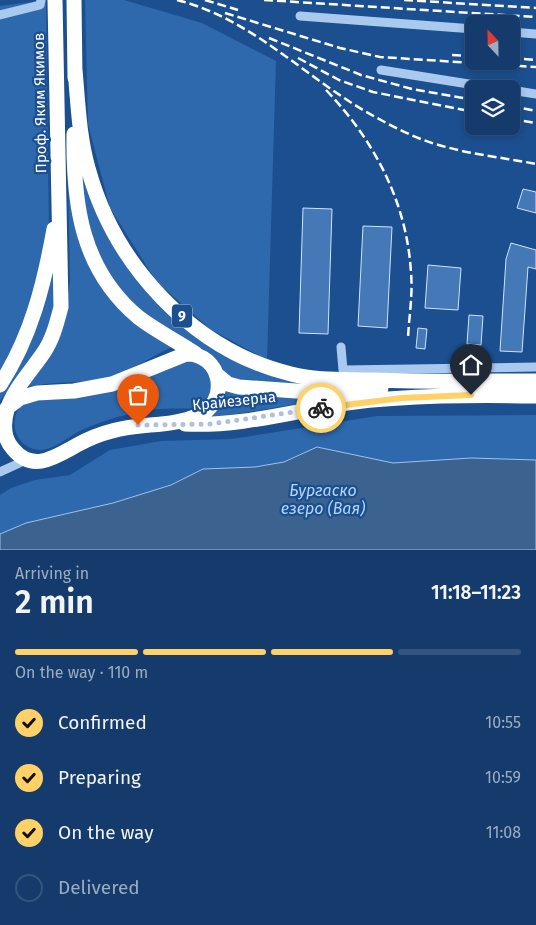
<!DOCTYPE html>
<html lang="en">
<head>
<meta charset="utf-8">
<style>
	body { margin:0; font-family:"Fira Sans",sans-serif; background:#1d4271; color:#f1f3f6; height:100vh; display:flex; flex-direction:column; font-size:19px; white-space:nowrap }
	* { box-sizing:border-box; margin:0 }
	p { font-size:16px; color:#9dadc1 }
	.icon { flex:none; width:28px; height:28px; fill:none; stroke:currentColor; stroke-width:2; stroke-linecap:round; stroke-linejoin:round }
	.map { position:relative; height:550px; overflow:hidden }
	.sheet { display:flex; flex-direction:column; background:#143b6b; flex:1 }
	.sheet>* { flex:none }
	.needle { width:32px; rotate:338deg }
	.controls { position:absolute; left:465px; top:15px; display:grid; gap:10px }
	.controls a { display:grid; place-items:center; width:55px; height:55px; border-radius:8px; background:#143b6b; box-shadow:0 2px 8px #0003,0 0 0 1px #33557e; font-size:25px }
	.pin { position:absolute; display:grid; place-items:center; width:42px; height:42px; color:#fff; margin:-51px -21px; border-radius:50% 50% 50% 0; rotate:-45deg; box-shadow:0 0 5px #0007 }
	.pin .icon { rotate:45deg }
	.courier { position:absolute; display:grid; place-items:center; width:50px; height:50px; margin:-25px; border:4px solid #ffd166; border-radius:50%; background:#fff; color:#222; box-shadow:0 1px 6px #0007 }
	.summary em { font-style:normal; font-weight:600 }
	.summary div { display:flex; flex-direction:column-reverse }
	.summary { display:flex; align-items:center; justify-content:space-between; height:85px; padding:0 15px }
	h1 { font-size:32px; font-weight:600; line-height:38px }
	.bar { display:grid; grid-template-columns:repeat(4,1fr); gap:8px 5px; align-content:center; height:60px; padding:0 15px }
	.bar i { height:6px; border-radius:4px; background:#33557e }
	.bar .selected { background:#ffd166 }
	.bar p { grid-column:span 4 }
	ol { padding:0 15px; list-style:none }
	li { display:flex; align-items:center; gap:15px; height:55px }
	li p { margin-inline-start:auto }
	li .icon { padding:5px; border-radius:50%; background:#ffd166; color:#111; stroke-width:4 }
	li:last-child { color:#9dadc1 }
	li i { width:28px; height:28px; border:2px solid #33557e; border-radius:50% }
	.map>svg:first-child { display:block }
	.green { fill:#2e69ad }
	.water { fill:#3c6290; stroke:#9cc4f0 }
	.building { fill:#4478b7; stroke:#cfe3fa }
	.lines { fill:none; stroke-linecap:round; stroke-linejoin:round }
	.minor { stroke:#a9c9ee; stroke-width:9 }
	.highway { stroke:#fff; stroke-width:15 }
	.rail { stroke:#fff; stroke-width:2.5; stroke-dasharray:9 4; stroke-linecap:butt }
	.done { stroke:#afc1d8; stroke-width:5; stroke-dasharray:0 9 }
	.route { stroke:#ffd166; stroke-width:6 }
	.labels { text-anchor:middle; dominant-baseline:central; stroke-width:4.5; stroke-linejoin:round; paint-order:stroke }
	.shield { fill:#1b4f8f; stroke:#bbcadd; stroke-width:1 }
	.shield-label { font-size:14px; font-weight:bold; fill:#fff }
	.street-label { font-size:15px; fill:#fff; stroke:#1b4f8f }
	.water-label { font-size:16px; font-style:italic; fill:#b5d3f5; stroke:#1b4f8f }
</style>
</head>
<body>
<div class="map">
<svg width="536" height="550" viewBox="0 0 536 550">
	<rect width="100%" height="100%" fill="#1b4f8f"/>
	<path class="green" d="M46,0L49,229L37,289L14,349L0,371V6Z
		M85,0H124L202,23L276,61L267,360L210,329L156,281L110,208L88,124Z
		M68,169L96,276L176,345C152,356 131,371 106,378C79,384 52,381 25,387L65,316L70,282Z
		M84,173L95,200L190,329L320,386L232,381L227,376L216,359L201,348L168,332L121,296L87,232L80,175Z
		M53,267L59,287L49,329L38,350L0,401V390Z
		M181,359L202,364C214,384 217,392 197,408C184,409 172,408 159,409C133,412 106,419 82,430C70,435 54,450 41,450C20,450 8,428 18,410C28,392 53,400 71,398C115,393 142,379 181,359Z
		M225,387L346,396L217,417L207,416Z
		M536,415V460L471,458L393,463L317,447L284,462L255,467L203,469L171,485L113,503L26,523L0,534V495L11,488L35,480L70,475L110,450L161,441L232,439L377,416Z"/>
	<path class="water" d="M317,447L393,463L471,458L536,460V550H0V534L26,523L113,503L171,485L203,469L255,467L284,462Z"/>
	<path class="building" d="M523,189L536,192V213L517,208Z
		M303,208L332,209L328,334L299,333Z
		M363,226L392,227L387,328L358,326Z
		M511,243L536,250V269L528,267L522,352L500,351L506,259Z
		M428,265L461,268L458,310L425,308Z
		M469,315L483,316L481,345L467,344Z
		M418,328L427,329L425,349L416,348Z"/>
	<g class="lines">
		<path class="minor" d="M0,15L40,5L41,0
			M300,16L474,29
			M511,32L536,34
			M381,70L500,89
			M511,90L536,94
			M341,347L343,370L536,367
			M0,472L26,460"/>
		<path class="highway" d="M74,0L75,78
			M75,70C78,103 79,136 88,168C114,264 192,350 291,374C318,381 346,379 373,380C428,382 482,381 536,381
			M74,134C73,204 81,269 138,317C156,331 177,341 196,354
			M216,374L228,384L239,387L324,393L381,388
			M0,385C31,337 44,285 54,229
			M7,408L20,398L37,393L74,391L112,384L186,354C222,353 231,403 197,416C170,427 140,423 112,431C100,434 88,439 77,445C55,457 33,473 13,449C3,438 3,424 7,410C13,390 32,370 44,352C53,339 57,322 61,307L55,0
			M185,424C239,427 294,411 347,403C410,395 473,395 536,396"/>
		<path class="rail" d="M177,0C249,18 301,73 363,110C389,125 417,140 446,147C475,155 506,158 536,164
			M205,0L238,10
			M264,0L536,17
			M404,0L536,8
			M225,13L340,48L380,57L536,67
			M269,38L361,75L412,89L474,100
			M452,55L474,56
			M298,58L339,80L373,92L474,112
			M511,58L536,60
			M326,90C374,140 407,202 411,273C413,294 409,317 408,338
			M511,106L536,111
			M511,119L536,123"/>
	</g>
	<g class="lines">
		<path class="done" d="M138,425L211,424L321,408"/>
		<path class="route" d="M321,408L402,398L471,395"/>
	</g>
	<g class="labels">
		<rect class="shield" x="172" y="304.5" width="20" height="23" rx="4"/>
		<g class="shield-label">
			<text x="182" y="316">9</text>
		</g>
		<g class="street-label">
			<text transform="translate(40 103) rotate(-91)">Проф. Яким Якимов</text>
			<text transform="translate(234 401) rotate(-6)">Крайезерна</text>
		</g>
		<g class="water-label">
			<text x="323" y="490">Бургаско<tspan x="323" dy="18">езеро (Вая)</tspan></text>
		</g>
	</g>
</svg>
<div class="controls">
<a><svg class="needle" viewBox="-14 -14 28 28"><path d="M0-13l5 13h-10z" fill="#e53935"/><path d="M0 13l5-13h-10z" fill="#9dadc1"/></svg></a>
<a><svg class="icon" aria-label="layers" viewBox="0 0 24 24"><path d="M12 4l9 5-9 5-9-5zM3 14l9 5 9-5"/></svg></a>
</div>
<div class="pin" style="left:138px;top:425px;background:#ea580c"><svg class="icon" aria-label="bag" viewBox="0 0 24 24"><path d="M5 8h14l-1 12H6zM9 8a3 3 0 0 1 6 0"/></svg></div>
<div class="pin" style="left:471px;top:395px;background:#1f2937"><svg class="icon" aria-label="home" viewBox="0 0 24 24"><path d="M3 11l9-7 9 7M6 9v11h12V9"/></svg></div>
<div class="courier" style="left:321px;top:408px"><svg class="icon" aria-label="bike" viewBox="0 0 24 24"><circle cx="6" cy="16" r="4"/><circle cx="18" cy="16" r="4"/><path d="M6 16l4-8h5l3 8M10 8l3 8H6M13 5h3"/></svg></div>
</div>
<section class="sheet">
<div class="summary"><div><h1>2 min</h1><p>Arriving in</p></div><em>11:18–11:23</em></div>
<div class="bar"><i class="selected"></i><i class="selected"></i><i class="selected"></i><i></i><p>On the way · 110 m</p></div>
<ol>
<li><svg class="icon" aria-label="check" viewBox="0 0 24 24"><path d="M5 12l5 5 9-10"/></svg>Confirmed<p>10:55</p></li>
<li><svg class="icon" aria-label="check" viewBox="0 0 24 24"><path d="M5 12l5 5 9-10"/></svg>Preparing<p>10:59</p></li>
<li><svg class="icon" aria-label="check" viewBox="0 0 24 24"><path d="M5 12l5 5 9-10"/></svg>On the way<p>11:08</p></li>
<li><i></i>Delivered</li>
</ol>
</section>
</body>
</html>
